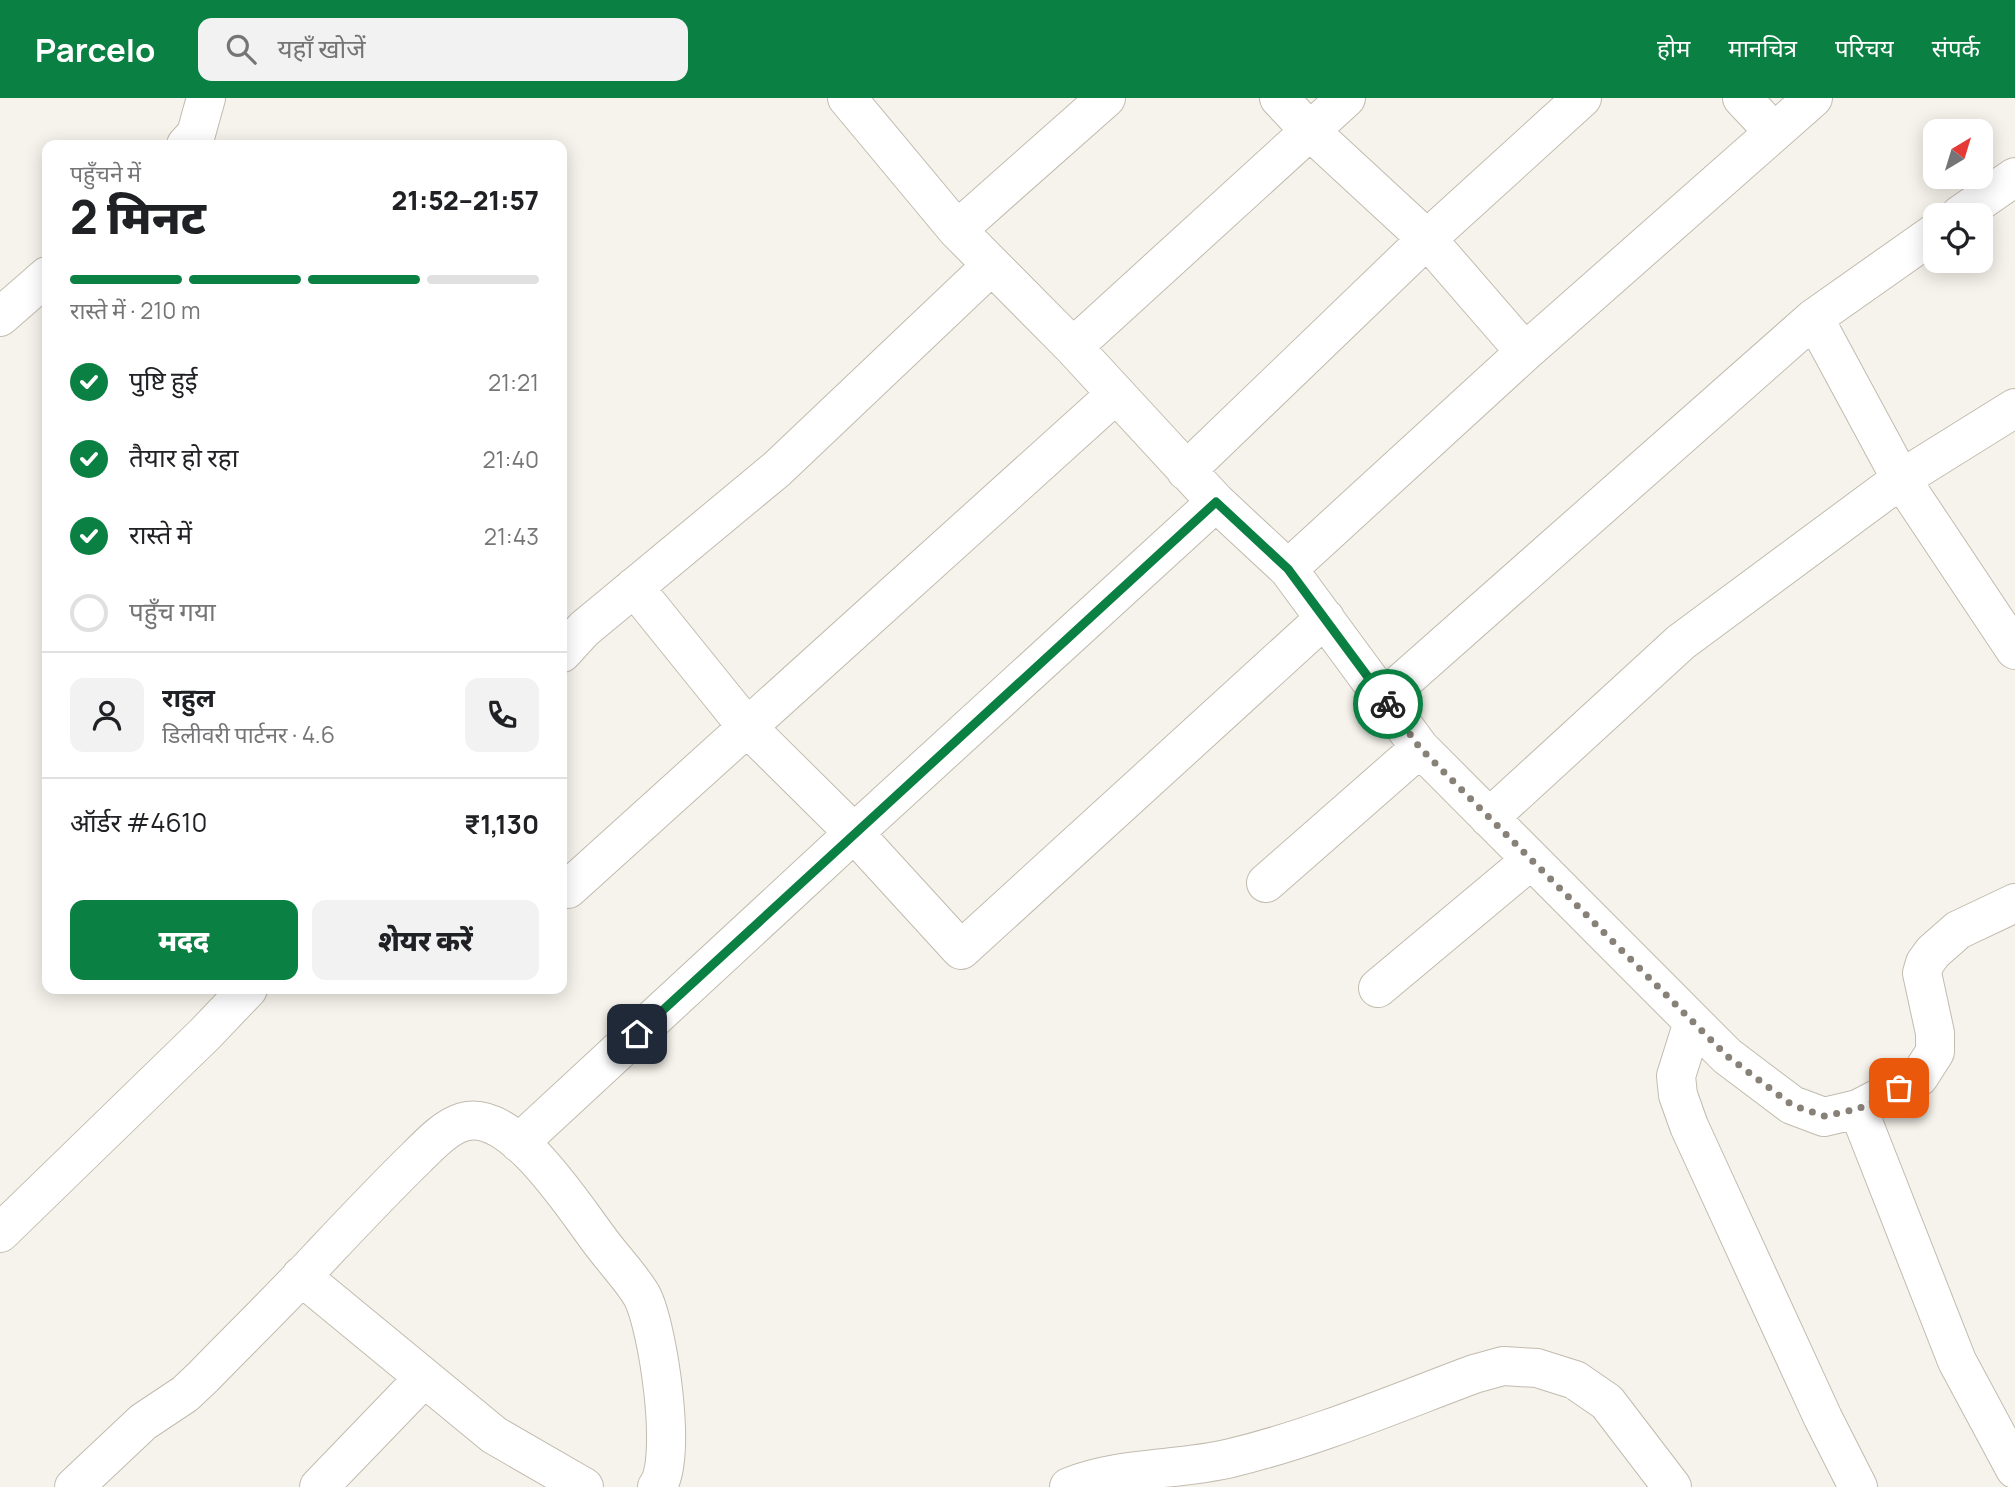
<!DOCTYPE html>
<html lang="hi">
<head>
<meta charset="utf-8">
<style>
	body { margin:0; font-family:Manrope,"Noto Sans Devanagari",sans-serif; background:#f2f2f2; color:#202124; height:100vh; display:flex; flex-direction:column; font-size:26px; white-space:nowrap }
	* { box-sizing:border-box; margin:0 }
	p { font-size:23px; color:#757577 }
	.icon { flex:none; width:38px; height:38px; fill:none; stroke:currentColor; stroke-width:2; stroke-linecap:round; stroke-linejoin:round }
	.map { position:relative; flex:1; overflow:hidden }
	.drawer { position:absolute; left:42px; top:42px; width:525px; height:854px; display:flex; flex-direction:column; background:#fff; border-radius:14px; box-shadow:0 4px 18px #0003 }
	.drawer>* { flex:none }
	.needle { width:46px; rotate:38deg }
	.controls { position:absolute; left:1923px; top:21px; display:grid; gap:14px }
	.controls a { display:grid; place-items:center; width:70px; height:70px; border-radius:14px; background:#fff; box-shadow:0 4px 18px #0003; font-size:35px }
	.pin { position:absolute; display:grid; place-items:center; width:60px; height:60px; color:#fff; margin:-30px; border-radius:14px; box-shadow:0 4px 10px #0006 }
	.courier { position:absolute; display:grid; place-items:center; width:70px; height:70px; margin:-35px; border:5px solid #0b8043; border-radius:50%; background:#fff; color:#222; box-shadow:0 2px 9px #0007 }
	.summary em { font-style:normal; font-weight:800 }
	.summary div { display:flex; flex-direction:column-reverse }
	.summary { display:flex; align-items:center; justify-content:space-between; height:119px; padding:0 28px }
	h1 { font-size:46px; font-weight:800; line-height:52px }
	.bar { display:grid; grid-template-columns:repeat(4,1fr); gap:10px 7px; align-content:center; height:84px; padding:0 28px }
	.bar i { height:9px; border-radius:5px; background:#e0e0e0 }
	.bar .current { background:#0b8043 }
	.bar p { grid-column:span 4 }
	.line { display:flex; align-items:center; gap:18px; padding:0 28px; border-top:2px solid #e0e0e0 }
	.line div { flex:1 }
	.round { display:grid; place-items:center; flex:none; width:74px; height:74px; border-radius:14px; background:#f2f2f2 }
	ol { padding:0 28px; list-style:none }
	li { display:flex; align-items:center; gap:21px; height:77px }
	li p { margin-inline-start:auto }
	li .icon { padding:7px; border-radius:50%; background:#0b8043; color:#fff; stroke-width:4 }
	li:last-child { color:#757577 }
	li i { width:38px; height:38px; border:4px solid #e0e0e0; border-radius:50% }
	.action { display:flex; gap:14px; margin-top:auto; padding:14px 28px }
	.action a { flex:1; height:80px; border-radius:14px; background:#0b8043; color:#fff; font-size:28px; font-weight:800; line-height:80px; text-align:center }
	.action a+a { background:#f2f2f2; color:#202124 }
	header { display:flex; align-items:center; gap:42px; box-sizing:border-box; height:98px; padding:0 35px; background:#0b8043; color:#fff }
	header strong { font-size:33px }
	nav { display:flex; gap:38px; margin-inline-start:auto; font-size:24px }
	.search { width:490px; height:63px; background:#f2f2f2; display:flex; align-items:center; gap:18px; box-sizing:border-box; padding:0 24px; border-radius:14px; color:#757577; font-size:26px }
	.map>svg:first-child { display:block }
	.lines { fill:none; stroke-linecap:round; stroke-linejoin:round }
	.minor-casing { stroke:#c2bbae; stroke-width:40 }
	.minor { stroke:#fff; stroke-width:38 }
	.done { stroke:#878178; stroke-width:7; stroke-dasharray:0 12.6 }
	.route { stroke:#0b8043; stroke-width:9 }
</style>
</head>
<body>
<header>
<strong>Parcelo</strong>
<div class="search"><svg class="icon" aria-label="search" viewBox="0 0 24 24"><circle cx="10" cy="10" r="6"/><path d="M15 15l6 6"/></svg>यहाँ खोजें</div>
<nav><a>होम</a><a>मानचित्र</a><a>परिचय</a><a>संपर्क</a></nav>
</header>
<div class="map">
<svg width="2015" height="1389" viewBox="0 0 2015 1389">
	<rect width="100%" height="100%" fill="#f6f3ec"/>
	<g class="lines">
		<g class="minor-casing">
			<path id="minor" d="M847,0L957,132L1073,249L1216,404L1288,471L1420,650L1727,958L1792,1007L1824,1019L1858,1011L1919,979L1935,954V935L1922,875L1925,865L1933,854L1958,832L2015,805
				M1279,0L1309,32L1427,141L1525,254L1288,471
				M1742,0L1774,34
				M186,47L196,36L206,0
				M1960,117L2015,79
				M957,132L1106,0
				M0,219L47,178
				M1814,220L1901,381L2015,552
				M1073,249L1346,0
				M1525,254L1813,0
				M1186,373L1427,141L1582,0
				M1216,404L854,735L961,852L1325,520
				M562,555L584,531L777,371L992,167
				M1384,600L1814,220L1936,134
				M1489,720L1681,544L1901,381L2015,310
				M1266,785L1420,650
				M568,791L1116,296
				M1378,890L1531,762
				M1693,924L1676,978L1678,997L1689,1028L1823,1320L1858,1389
				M1858,1011L1957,1263L2015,1371
				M519,1045L854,735L747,629L634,489
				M0,1135L205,936L248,891
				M301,1178L494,1337L584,1389
				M74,1389L143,1324L185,1296L203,1279C242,1239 283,1199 321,1158C353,1124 384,1091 417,1059C430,1046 446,1029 463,1024C512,1009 574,1109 600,1143C613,1161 631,1179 642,1198C658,1229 678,1361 657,1389
				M319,1389L424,1280
				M1069,1389C1122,1368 1177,1373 1231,1360C1314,1340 1394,1306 1474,1276L1503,1268L1537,1270L1575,1282L1607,1304L1672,1389"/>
		</g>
		<use href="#minor" class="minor"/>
	</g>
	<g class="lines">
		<path class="done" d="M1388,606L1420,650L1727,958L1792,1007L1824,1018L1858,1011L1899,990"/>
		<path class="route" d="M637,936L1216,404L1288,471L1388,606"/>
	</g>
</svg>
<div class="controls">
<a><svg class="needle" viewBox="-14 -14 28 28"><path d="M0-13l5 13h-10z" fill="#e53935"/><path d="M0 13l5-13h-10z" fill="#757577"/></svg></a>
<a><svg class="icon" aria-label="locate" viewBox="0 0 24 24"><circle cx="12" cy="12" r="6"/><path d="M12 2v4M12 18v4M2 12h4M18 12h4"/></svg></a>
</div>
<div class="pin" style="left:1899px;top:990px;background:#ea580c"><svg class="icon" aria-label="bag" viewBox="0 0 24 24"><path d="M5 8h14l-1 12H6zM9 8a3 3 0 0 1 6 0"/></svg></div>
<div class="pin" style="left:637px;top:936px;background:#1f2937"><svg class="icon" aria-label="home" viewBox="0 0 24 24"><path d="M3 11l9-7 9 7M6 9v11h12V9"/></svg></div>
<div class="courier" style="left:1388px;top:606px"><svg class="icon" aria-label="bike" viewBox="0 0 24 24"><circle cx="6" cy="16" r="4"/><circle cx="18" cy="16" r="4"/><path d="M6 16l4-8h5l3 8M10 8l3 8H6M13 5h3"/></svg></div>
<section class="drawer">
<div class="summary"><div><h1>2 मिनट</h1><p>पहुँचने में</p></div><em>21:52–21:57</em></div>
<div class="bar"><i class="current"></i><i class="current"></i><i class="current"></i><i></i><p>रास्ते में · 210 m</p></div>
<ol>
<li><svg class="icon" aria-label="check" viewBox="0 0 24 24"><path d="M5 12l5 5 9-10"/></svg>पुष्टि हुई<p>21:21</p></li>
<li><svg class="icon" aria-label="check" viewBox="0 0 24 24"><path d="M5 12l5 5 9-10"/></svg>तैयार हो रहा<p>21:40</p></li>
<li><svg class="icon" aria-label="check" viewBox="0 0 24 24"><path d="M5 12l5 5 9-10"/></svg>रास्ते में<p>21:43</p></li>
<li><i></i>पहुँच गया</li>
</ol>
<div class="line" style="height:126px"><a class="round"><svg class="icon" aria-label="person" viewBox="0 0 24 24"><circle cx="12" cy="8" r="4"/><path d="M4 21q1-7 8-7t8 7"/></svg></a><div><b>राहुल</b><p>डिलीवरी पार्टनर · 4.6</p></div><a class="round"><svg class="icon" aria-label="phone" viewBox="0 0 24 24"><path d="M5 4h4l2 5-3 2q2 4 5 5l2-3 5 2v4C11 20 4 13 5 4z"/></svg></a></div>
<div class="line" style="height:91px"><div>ऑर्डर #4610</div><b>₹1,130</b></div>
<div class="action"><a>मदद</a><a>शेयर करें</a></div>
</section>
</div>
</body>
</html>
